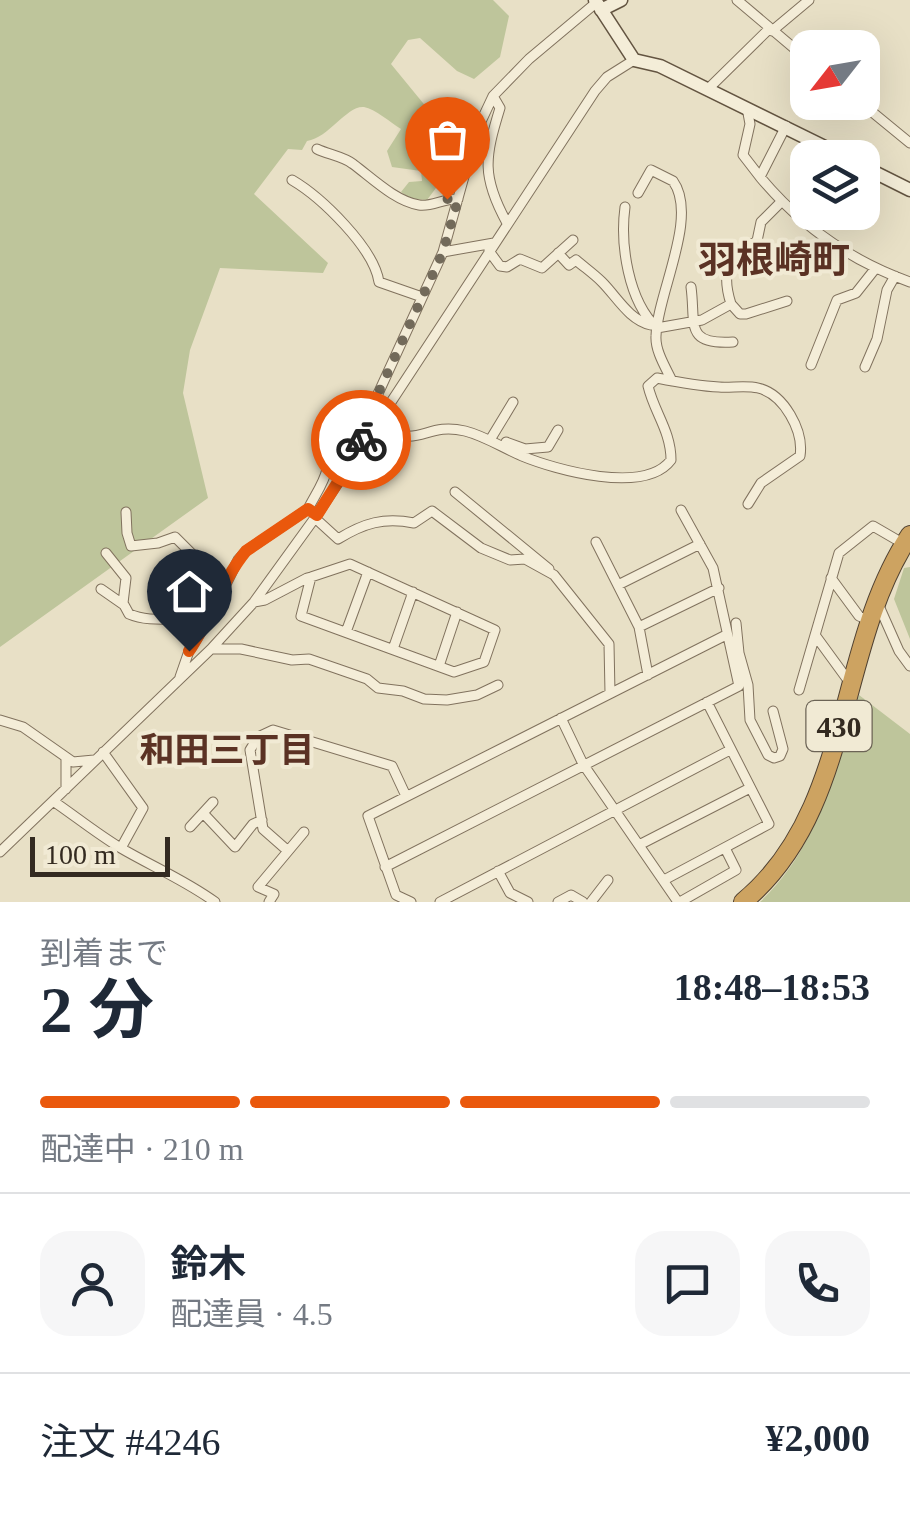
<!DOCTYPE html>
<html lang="ja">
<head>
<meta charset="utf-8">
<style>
	body { margin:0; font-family:"Times New Roman","Noto Sans JP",serif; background:#f6f6f7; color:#1f2937; height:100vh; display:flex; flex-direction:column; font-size:38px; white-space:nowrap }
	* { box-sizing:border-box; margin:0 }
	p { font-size:32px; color:#747a83 }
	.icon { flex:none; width:55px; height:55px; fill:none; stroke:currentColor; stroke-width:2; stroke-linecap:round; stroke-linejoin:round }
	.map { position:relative; height:902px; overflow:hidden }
	.panel { display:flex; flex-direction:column; background:#fff; flex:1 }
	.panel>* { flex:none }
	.needle { width:65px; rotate:239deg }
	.buttons { position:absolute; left:790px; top:30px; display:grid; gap:20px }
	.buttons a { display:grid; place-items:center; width:90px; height:90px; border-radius:20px; background:#fff; box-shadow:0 10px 40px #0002; font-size:50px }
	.scale { position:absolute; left:30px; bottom:25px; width:140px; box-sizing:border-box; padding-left:10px; border:5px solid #332a20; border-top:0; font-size:28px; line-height:35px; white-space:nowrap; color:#332a20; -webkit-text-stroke:8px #f1ead4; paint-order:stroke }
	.pin { position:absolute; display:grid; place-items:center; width:85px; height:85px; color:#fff; margin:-102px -42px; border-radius:50% 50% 50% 0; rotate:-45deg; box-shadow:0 0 10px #0007 }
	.pin .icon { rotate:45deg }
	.courier { position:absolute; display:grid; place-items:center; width:100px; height:100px; margin:-50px; border:8px solid #ea580c; border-radius:50%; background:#fff; color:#222; box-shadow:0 2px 12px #0007 }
	.head em { font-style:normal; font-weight:700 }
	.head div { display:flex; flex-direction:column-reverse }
	.head { display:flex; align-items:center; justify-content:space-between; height:170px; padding:0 40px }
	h1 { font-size:65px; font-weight:700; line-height:75px }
	.bar { display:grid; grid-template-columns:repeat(4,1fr); gap:15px 10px; align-content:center; height:120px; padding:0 40px }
	.bar i { height:12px; border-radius:8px; background:#e0e1e3 }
	.bar .on { background:#ea580c }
	.bar p { grid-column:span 4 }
	.line { display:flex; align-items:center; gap:25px; padding:0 40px; border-top:2px solid #e0e1e3 }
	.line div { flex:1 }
	.round { display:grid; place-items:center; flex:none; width:105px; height:105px; border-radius:30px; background:#f6f6f7 }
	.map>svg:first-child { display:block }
	.green { fill:#bec59b }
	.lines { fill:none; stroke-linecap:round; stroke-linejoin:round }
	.street-casing { stroke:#81725e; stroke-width:11 }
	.secondary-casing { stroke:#635441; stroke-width:15 }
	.highway-casing { stroke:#504131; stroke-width:20 }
	.street { stroke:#f4edd8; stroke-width:9 }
	.secondary { stroke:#f4edd8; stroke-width:12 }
	.highway { stroke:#cda361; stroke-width:18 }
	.done { stroke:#726a5a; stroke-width:10; stroke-dasharray:0 18 }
	.route { stroke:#ea580c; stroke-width:12 }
	.labels { text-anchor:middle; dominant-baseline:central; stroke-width:8; stroke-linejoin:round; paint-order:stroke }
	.shield { fill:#f1ead4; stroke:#6c6456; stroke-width:2.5 }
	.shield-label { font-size:30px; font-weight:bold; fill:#332a20 }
	.neighbourhood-label { font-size:35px; font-weight:bold; fill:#5b3224; stroke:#f1ead4 }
	.quarter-label { font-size:38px; font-weight:bold; fill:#5b3224; stroke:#f1ead4 }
</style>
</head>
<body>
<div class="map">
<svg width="910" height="902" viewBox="0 0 910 902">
	<rect width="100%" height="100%" fill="#e8e0c6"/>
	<path class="green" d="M0,0H493L509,16L500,57L474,79L457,71L420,38L408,40L391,64L432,114L442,136L453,130L460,136L457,160L427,200L411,199L401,192L409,182L422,181L421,171L392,167L387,151L401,129C390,122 375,109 364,107C347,105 330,137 307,141L302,150L288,149L254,194L328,263L323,273L220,268L190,350L183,393L208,498L0,647Z
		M910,567V639L894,599L904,568Z
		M859,695L910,734V902H760C819,847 835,769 859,695Z"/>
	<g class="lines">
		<g class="street-casing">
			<path id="street" d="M737,0L808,60
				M772,31L809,0
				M708,89L769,29
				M860,102L910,143
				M747,108L750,124L743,155L760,177
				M786,126L760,177C800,225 851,261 910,282
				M317,149C327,154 345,157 353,164C372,178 395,201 419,205C432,207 444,198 458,199
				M292,180C321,197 374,248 379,282L422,297
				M638,193L651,170L673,181C699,217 657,294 656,336C655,351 666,368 672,381
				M625,207C620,244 628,301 657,328L702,320L731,304C721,272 727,255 757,241L761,222L781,202
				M507,223C481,176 485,157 500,108L493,96L529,59L597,2
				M489,251L500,266L507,267L520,259L542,268L573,240
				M443,252L494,243
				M558,253L569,265L576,260C584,267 594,274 602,282C617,297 629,320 651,325
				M691,287C696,324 684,345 733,342
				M731,304L740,314H746L787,301
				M811,365L837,300L856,293L875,269
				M865,367L877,339L887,290L895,276
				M377,423C420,453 422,421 465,431C485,436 503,448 522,456C556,470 645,495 671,460C671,431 654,412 648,386L657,378C677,382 698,386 719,387C731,388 746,385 758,388C784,394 804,431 800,456L761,483L748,504
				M490,440L513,402
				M506,442L525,449L548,447L558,430
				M359,445L366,420L443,252L477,130L493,96
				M455,492L549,569
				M308,509C322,482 336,468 322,438
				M126,512L127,533L131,546L158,543L175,537L199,561L221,594
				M315,518L338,539C364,523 384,517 414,523L432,511L481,548L510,560L525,559L554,575L609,644L610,693
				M596,542L639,627L648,675
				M106,553L126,578L123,603L129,614C155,625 183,614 207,623
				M831,578L859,616L871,621
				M618,585L700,544
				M101,589L124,605
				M254,602L265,600L307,578L311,577L350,564L495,630L484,662L454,672L301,616L311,577
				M879,606L899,651L910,666
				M736,623L739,653L748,685L750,720L768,755L774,758L780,756L783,749L773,711
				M639,627L719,588
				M346,632L368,572
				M815,635L850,683
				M211,649H241L292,660L309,659L367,679L378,688L403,691L424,699L447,700L477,695L498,685
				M393,649L413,592
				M439,666L457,612
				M180,677L189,651L207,623L238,560L246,551L308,509L317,515
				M799,690L839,553L873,526L904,544
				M561,718L583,764L678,902
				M0,720L23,727L73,762L94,760
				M103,752L143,808L121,848
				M66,758V789
				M53,801C75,816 96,833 119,847C151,866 185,880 215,902
				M203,813L235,847L253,824L262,820
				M190,827L213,802
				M639,845L750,788
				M288,851L263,829L250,750L258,737L273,730L392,766L406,796
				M0,852L211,649L254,602L317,515L595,91L607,77L634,60
				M385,867L739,686L713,568L681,510
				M498,871L510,893L528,902
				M664,880L769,824L707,702
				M269,902L274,894L258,887L304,832
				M411,902L396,895L368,816L726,635
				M440,902L730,750
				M558,902L571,895L583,902
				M591,902L608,880
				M680,902L736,870L725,848"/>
		</g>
		<g class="secondary-casing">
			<path id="secondary" d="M595,0L634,60L660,66L847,158
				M601,10L621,0
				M862,166L910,190"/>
		</g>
		<g class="highway-casing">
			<path id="highway" d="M743,902C854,810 835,648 910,535"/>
		</g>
		<use href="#street" class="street"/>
		<use href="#secondary" class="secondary"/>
		<use href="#highway" class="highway"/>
	</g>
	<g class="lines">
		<path class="done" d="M361,440L366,420L443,252L458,200L447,199"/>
		<path class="route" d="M189,651C210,620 222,580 246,551L308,509L317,515L357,452L361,440"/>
	</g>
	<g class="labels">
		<rect class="shield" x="806.5" y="701" width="65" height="50" rx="8"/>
		<g class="shield-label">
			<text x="839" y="726">430</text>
		</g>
		<g class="neighbourhood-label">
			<text x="227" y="750">和田三丁目</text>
		</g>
		<g class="quarter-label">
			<text x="774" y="260">羽根崎町</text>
		</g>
	</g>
</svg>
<div class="buttons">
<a><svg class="needle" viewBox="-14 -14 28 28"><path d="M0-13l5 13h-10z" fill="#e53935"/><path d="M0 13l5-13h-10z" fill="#747a83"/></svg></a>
<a><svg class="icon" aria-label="layers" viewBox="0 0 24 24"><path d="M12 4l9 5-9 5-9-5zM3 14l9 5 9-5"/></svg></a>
</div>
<div class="scale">100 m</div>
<div class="pin" style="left:447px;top:199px;background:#ea580c"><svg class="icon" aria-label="bag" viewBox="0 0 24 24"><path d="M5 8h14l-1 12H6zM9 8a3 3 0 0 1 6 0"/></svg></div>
<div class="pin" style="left:189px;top:651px;background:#1f2937"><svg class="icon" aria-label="home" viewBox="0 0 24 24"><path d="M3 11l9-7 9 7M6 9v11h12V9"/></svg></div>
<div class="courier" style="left:361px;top:440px"><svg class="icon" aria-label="bike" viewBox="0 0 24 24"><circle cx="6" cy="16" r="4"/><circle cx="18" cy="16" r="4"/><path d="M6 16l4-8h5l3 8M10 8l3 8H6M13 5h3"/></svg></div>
</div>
<section class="panel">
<div class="head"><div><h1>2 分</h1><p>到着まで</p></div><em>18:48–18:53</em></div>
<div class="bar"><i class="on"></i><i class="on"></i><i class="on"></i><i></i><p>配達中 · 210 m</p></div>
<div class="line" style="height:180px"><a class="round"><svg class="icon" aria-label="person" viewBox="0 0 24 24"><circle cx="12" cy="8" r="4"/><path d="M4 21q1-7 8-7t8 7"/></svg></a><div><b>鈴木</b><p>配達員 · 4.5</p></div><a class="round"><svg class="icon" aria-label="chat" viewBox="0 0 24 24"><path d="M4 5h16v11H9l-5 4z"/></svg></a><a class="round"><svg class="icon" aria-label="phone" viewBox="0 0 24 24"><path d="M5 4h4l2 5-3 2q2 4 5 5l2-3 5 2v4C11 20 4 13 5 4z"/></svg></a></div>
<div class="line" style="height:130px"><div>注文 #4246</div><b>¥2,000</b></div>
</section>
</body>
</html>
